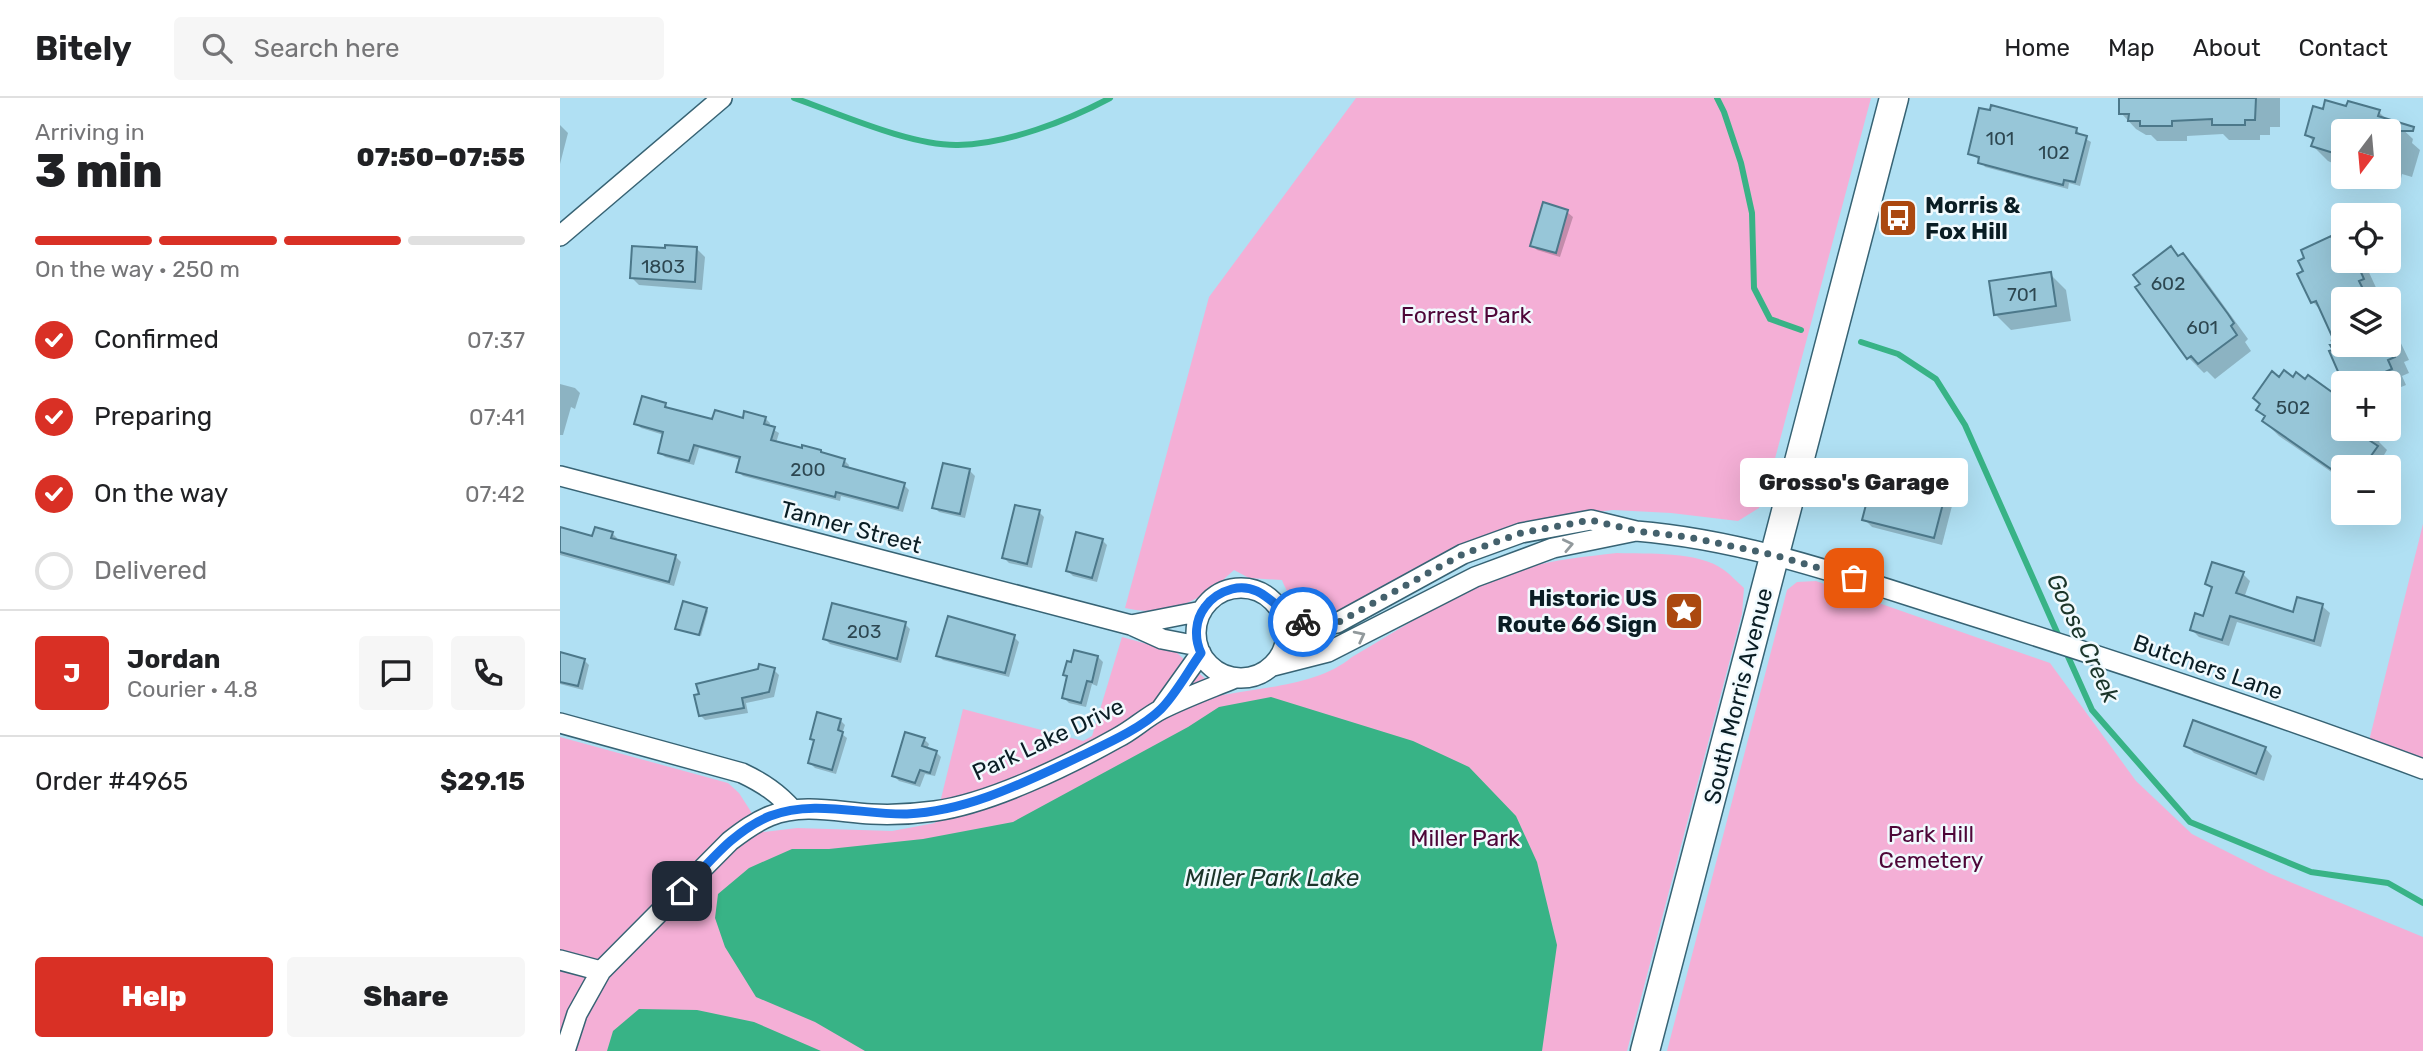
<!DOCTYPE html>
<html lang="en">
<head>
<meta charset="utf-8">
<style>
	body { margin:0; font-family:Rubik,sans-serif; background:#f6f6f6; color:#202124; height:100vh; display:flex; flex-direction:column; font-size:26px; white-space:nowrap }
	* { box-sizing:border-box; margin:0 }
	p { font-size:23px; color:#757577 }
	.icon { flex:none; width:38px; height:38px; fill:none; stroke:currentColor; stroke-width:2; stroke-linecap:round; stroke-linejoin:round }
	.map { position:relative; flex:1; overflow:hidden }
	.panel { display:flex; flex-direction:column; background:#fff; width:560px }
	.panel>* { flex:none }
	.needle { width:46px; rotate:196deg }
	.buttons { position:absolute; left:1771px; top:21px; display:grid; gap:14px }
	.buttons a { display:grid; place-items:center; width:70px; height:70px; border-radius:7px; background:#fff; box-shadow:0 7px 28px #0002; font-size:35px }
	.pin { position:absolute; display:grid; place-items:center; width:60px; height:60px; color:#fff; margin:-30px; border-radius:14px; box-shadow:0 4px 10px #0006 }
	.courier { position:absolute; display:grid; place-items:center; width:70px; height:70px; margin:-35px; border:5px solid #1a73e8; border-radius:50%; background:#fff; color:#222; box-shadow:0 2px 9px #0007 }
	.bubble { position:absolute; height:49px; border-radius:7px; background:#fff; box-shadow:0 7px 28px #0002; font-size:23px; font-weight:800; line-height:49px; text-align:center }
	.head em { font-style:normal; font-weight:800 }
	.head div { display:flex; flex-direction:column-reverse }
	.head { display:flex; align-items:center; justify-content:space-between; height:119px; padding:0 35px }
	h1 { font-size:46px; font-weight:800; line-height:52px }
	.bar { display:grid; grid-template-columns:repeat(4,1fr); gap:10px 7px; align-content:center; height:84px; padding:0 35px }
	.bar i { height:9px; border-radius:5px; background:#e0e0e0 }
	.bar .on { background:#d93025 }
	.bar p { grid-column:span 4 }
	.line { display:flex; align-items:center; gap:18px; padding:0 35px; border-top:2px solid #e0e0e0 }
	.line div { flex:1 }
	.round { display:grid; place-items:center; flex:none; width:74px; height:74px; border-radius:7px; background:#f6f6f6 }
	ol { padding:0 35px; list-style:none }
	li { display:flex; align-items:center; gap:21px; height:77px }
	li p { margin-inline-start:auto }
	li .icon { padding:7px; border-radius:50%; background:#d93025; color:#fff; stroke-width:4 }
	li:last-child { color:#757577 }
	li i { width:38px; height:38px; border:4px solid #e0e0e0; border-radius:50% }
	.action { display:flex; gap:14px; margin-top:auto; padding:14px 35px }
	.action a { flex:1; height:80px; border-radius:7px; background:#d93025; color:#fff; font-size:28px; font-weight:800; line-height:80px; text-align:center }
	.action a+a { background:#f6f6f6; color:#202124 }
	header { display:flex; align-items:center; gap:42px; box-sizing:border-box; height:98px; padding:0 35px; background:#fff; border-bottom:2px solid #e0e0e0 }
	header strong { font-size:33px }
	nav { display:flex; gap:38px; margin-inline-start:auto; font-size:24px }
	.search { width:490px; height:63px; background:#f6f6f6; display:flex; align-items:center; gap:18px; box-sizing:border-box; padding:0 24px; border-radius:7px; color:#757577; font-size:26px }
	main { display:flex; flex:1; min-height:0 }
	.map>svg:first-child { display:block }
	.green { fill:#f4afd6 }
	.water { fill:#38b386 }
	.shadow { fill:#0003 }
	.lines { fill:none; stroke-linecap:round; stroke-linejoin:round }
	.stream { stroke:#38b386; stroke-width:6 }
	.building { fill:#97c6d8; stroke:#4c788a; stroke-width:2 }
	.minor-casing { stroke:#376374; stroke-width:22 }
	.secondary-casing { stroke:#376374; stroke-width:31 }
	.minor { stroke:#fff; stroke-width:19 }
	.secondary { stroke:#fff; stroke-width:28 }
	.oneway { stroke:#91999c }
	.done { stroke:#44616c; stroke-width:7; stroke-dasharray:0 12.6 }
	.route { stroke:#1a73e8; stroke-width:9 }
	.labels { text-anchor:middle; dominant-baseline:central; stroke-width:5; stroke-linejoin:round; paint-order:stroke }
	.number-label { font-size:19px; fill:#2d4751 }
	.poi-label { font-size:23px; font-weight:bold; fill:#0a1d24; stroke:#f1fafe; text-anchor:start }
	.park-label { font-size:23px; fill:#4e0638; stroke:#f1fafe }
	.street-label { font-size:23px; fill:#0a1d24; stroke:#f1fafe }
	.water-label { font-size:24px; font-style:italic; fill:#1b352a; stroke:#f1fafe }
</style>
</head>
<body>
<header>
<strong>Bitely</strong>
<div class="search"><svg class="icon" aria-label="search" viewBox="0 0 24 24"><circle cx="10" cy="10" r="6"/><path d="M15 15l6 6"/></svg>Search here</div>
<nav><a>Home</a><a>Map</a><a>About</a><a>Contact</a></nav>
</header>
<main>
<section class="panel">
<div class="head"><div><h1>3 min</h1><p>Arriving in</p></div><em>07:50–07:55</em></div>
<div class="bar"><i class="on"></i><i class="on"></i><i class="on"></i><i></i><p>On the way · 250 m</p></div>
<ol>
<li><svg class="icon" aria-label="check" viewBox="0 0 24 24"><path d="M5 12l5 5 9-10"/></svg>Confirmed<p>07:37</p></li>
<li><svg class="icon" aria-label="check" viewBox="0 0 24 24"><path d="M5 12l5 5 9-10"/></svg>Preparing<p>07:41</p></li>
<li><svg class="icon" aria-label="check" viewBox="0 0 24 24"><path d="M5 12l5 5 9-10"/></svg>On the way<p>07:42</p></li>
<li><i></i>Delivered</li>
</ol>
<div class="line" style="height:126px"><b class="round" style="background:#d93025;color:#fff">J</b><div><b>Jordan</b><p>Courier · 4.8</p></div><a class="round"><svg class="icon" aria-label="chat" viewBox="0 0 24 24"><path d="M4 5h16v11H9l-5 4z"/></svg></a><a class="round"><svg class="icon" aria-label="phone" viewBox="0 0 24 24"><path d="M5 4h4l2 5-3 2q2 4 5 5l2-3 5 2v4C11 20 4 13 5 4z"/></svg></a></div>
<div class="line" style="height:91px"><div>Order #4965</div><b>$29.15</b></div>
<div class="action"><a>Help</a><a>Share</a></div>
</section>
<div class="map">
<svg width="1863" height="953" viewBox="0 0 1863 953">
	<rect width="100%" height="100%" fill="#b0e0f3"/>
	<path class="green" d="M796,0H1311L1209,383L1199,410L1178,423L1111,415L1053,412L982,421L915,441L783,513C754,522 732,509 722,482L689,480L674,472C641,503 610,520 565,510L649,199Z
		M1863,426V662L1809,643Z
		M1057,455C1087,456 1139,453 1164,472C1171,477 1177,484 1184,490L1182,516L1067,953H0V639L168,685L179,695L204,734L237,730L332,733L375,725L403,611L523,643L532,638L562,539L616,554L663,597C704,589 759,587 792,559C844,529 898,492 955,473C988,462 1023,459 1057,455Z
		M1256,483L1490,565L1576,683L1632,736L1711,776L1863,839V953H1107L1227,492L1237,484Z"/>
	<path class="water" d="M711,599L853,643L909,669L956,718L977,764L997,847L982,953H305L255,924L196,899L165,849L155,820L158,796L189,770L232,751H269L363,741L453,724L628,629L659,609Z
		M79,911L137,912L194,924L261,953H47L53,933Z"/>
	<path class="shadow" d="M1561,0H1720V29H1710V37H1700V42H1669L1663,36L1627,38V43H1597L1591,37H1586L1576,31L1561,15Z
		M1787,10L1819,14L1828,23L1837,26L1853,41L1852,45L1860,52L1852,79L1842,76L1840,85L1819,79H1829V33H1783V70L1768,63L1753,48L1754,44L1747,37L1764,13Z
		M0,27L8,35L0,66Z
		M1516,31L1521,38L1531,44L1520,88L1509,85L1508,91L1425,69L1420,62L1410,56Z
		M1801,79H1819L1818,84Z
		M1007,114L1013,119L1000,159L977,152L972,147Z
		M1771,140L1778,147L1781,145L1783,147V163H1801L1806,168L1819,196L1815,198L1816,201H1783V247H1829V227L1836,235L1849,262L1844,264L1849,275L1842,278L1846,287L1829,294V285H1785L1772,254L1775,253L1770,242L1775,240L1763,215L1753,204L1745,174Z
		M137,151L145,159L142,192L79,187L71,179Z
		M1611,151L1619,159L1622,157L1638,172L1688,241L1685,244L1691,253L1655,281L1647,273L1644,275L1629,260Z
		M1490,176L1506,192L1511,223L1451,232L1435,216Z
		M1748,279L1783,305V331L1815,332L1814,334L1821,341L1819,344L1827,352L1824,357L1832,365L1829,369H1783V382L1719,338L1704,323L1720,281L1746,283Z
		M0,286L15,290L20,295L15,311L11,309L3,337H0Z
		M105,307L111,312L153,324L205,320L210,325L209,329L219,335L216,345L284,362L289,367L288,371L344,387L349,392L343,414L281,398L280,403L183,378L178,373L181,362L139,350L134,367L105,359L100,354L104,337L81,330L76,325Z
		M385,367L410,373L415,378L405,420L379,414L374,409Z
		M1385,396L1393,404L1382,447L1312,429L1304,421Z
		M479,414L484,419L472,470L449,465L444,460Z
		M0,430L33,440L52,435L57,440L56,443L116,459L121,464L114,488L0,457Z
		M542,442L547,447L537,484L513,478L508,473Z
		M1683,476L1690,483L1684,500L1734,516L1762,508L1770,515L1761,549L1677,524L1669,548L1639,539L1632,532L1644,520L1653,492L1647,486Z
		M146,511L148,513L141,538L117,531Z
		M345,526L350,531L341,565L270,546L265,541Z
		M454,539L459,544L449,579L383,562L378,557Z
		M0,556L24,562L29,567L23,592L0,586Z
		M538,559L543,564L537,588L532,586L526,609L509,605L504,600L508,580L505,577Z
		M214,572L219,577L214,599L186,605L188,615L145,622L140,617Z
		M280,622L285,627L282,636L287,640L276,676L255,670L250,665L255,644L252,640Z
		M364,641L369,646L367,652L376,654L381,659L375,678L365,676L360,689L339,683L334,678Z
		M1626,647L1705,650L1712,658L1704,683L1634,655Z"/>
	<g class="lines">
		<path class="stream" d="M234,0C280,16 351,48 398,47C447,46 507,23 550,0
			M1157,0L1164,14L1181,65L1192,115L1194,190L1210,221L1241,232
			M1301,244L1338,256L1376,281L1405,327L1500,541
			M1506,554L1532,612L1630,724L1751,774L1828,785L1863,805"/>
	</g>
	<path class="building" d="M1559,0H1696L1695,22H1685V27H1652V21L1612,23V28H1580V23H1568L1569,16H1559Z
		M1765,2L1786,8L1788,3L1820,12L1818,18L1854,29L1853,33H1783V58L1751,48L1754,40L1745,37L1753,8L1763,11Z
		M1431,7L1517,30L1516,35L1527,38L1515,84L1504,82L1503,87L1471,79L1418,65L1419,59L1408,56L1419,10L1430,12Z
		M983,104L1008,112L996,155L970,148Z
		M1771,138L1775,146L1783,142V163H1796L1804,181L1799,183L1804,193L1798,195L1801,201H1783V247H1829L1835,259L1828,262L1832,271L1800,285H1783L1769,253L1773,252L1770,247H1776L1756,203L1751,205L1737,176L1743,173L1738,163L1744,160L1741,152Z
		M105,147L137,149L135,184L70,180L72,148L105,150Z
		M1611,148L1618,158L1623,155L1668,216L1674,225L1671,228L1677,237L1638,266L1631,258L1627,261L1575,189L1580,186L1573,177Z
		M1491,174L1496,208L1434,217L1429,183Z
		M1724,272L1733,279L1736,274L1745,281L1748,277L1783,302V331H1816L1809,342L1818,348L1803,369L1777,368L1774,373L1702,323L1705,318L1696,312L1700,306L1693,300L1712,273L1719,279Z
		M82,298L106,305L105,309L152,321L155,312L183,320L184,313L206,319L204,326L215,329L211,342L242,350V347L261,352V354L285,361L283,368L345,385L338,410L276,394L275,399L176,374L180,359L134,347L129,363L98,355L103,334L74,326Z
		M383,365L410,371L400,416L372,410Z
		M1314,376L1386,394L1374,440L1302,422Z
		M455,407L480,412L467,466L442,460Z
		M0,429L32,438L35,429L53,434L51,440L116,457L109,484L0,454Z
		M516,434L543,441L532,480L506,473Z
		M1652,464L1684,474L1676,495L1733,514L1737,499L1763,506L1754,543L1670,518L1662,542L1630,532L1635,515L1643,518L1652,489L1645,486Z
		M123,503L147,510L139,537L115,531Z
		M272,505L346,524L337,561L263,541Z
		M388,518L455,537L445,575L376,558Z
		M514,552L538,558L532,584L527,583L521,605L502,600L507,578L503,577L507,563L511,564Z
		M0,554L25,561L18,588L0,584Z
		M199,566L215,570L209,594L182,600L184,610L139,618L134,597L139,596L136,586L198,571Z
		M257,614L281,621L278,632L283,634L272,672L248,665L254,642L250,641Z
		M1633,622L1706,649L1696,676L1624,648Z
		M345,634L365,640L362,648L377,653L370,675L360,672L355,685L332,678Z"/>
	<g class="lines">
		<g class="minor-casing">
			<path id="minor" d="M0,138L162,0
				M0,378L571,527L602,541L638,548
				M1076,433C1188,442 1294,481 1400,514C1556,563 1710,614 1863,671
				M636 535a45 45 0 1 1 90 0a45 45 0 1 1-90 0Z
				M571,527L642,513
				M713,568L768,554L915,479L993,450L1076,433L1031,422L961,435L903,456L777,525C756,530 740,523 722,514
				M601,611L641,555
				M0,625L182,675C203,685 218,695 233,712
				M0,862L41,873
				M5,953L17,916L41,873L170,743C183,733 195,724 210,718C243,705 277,714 311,716C332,717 354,716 375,713C431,705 507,668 557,640C573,632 586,619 602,611C626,599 651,590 675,580"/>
		</g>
		<g class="secondary-casing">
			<path id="secondary" d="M1085,953L1334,0"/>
		</g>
		<use href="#minor" class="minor"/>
		<use href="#secondary" class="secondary"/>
	</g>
	<defs><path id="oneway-chevron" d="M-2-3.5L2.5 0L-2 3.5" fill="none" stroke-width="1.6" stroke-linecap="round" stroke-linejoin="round" transform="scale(1.75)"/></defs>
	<g class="oneway">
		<use href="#oneway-chevron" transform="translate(1008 447) rotate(-12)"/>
		<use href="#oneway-chevron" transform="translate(800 538) rotate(-27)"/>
	</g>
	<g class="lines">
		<path class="done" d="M743,524L762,528L777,525L903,456L961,435L1031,422L1076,433L1128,439L1214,457L1294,480"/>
		<path class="route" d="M122,793C149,765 173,733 210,718C253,701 303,717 347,716C410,713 467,683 523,657C546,646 582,630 601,611C616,596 628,573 641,555C634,540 635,522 645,509C652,499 661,494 672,491C704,483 716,515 743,524"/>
	</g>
	<defs>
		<g id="bus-square" transform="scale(2.0125)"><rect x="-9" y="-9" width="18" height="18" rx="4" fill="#ab4810" stroke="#f1fafe"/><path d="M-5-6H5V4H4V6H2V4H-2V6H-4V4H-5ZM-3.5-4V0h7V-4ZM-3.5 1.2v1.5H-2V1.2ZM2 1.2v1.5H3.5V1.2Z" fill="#fff"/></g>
		<g id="sight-square" transform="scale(2.0125)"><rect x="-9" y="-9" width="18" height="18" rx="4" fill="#ab4810" stroke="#f1fafe"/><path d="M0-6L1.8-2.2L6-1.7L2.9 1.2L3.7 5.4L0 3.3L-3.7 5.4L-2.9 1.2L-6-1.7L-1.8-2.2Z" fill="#fff"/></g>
	</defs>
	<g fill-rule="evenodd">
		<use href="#bus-square" x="1338" y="120"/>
		<use href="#sight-square" x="1124" y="513"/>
	</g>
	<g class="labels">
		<g class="number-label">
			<text x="1440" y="40">101</text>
			<text x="1494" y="54">102</text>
			<text x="103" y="168">1803</text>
			<text x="1608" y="185">602</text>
			<text x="1462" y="196">701</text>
			<text x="1642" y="229">601</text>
			<text x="1733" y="309">502</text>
			<text x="248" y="371">200</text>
			<text x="304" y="533">203</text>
		</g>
		<g class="poi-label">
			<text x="1365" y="107">Morris &amp;<tspan x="1365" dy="26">Fox Hill</tspan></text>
			<text x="1097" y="500" text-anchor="end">Historic US<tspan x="1097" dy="26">Route 66 Sign</tspan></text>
		</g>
		<g class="park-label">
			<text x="906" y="217">Forrest Park</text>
			<text x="1371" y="736">Park Hill<tspan x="1371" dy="26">Cemetery</tspan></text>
			<text x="905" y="740">Miller Park</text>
		</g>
		<g class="street-label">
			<text transform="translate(291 429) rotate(15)">Tanner Street</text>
			<text transform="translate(1648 569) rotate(19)">Butchers Lane</text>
			<text transform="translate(1178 598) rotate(-76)">South Morris Avenue</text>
			<text transform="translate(488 641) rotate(-25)">Park Lake Drive</text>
		</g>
		<g class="water-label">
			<text transform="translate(1523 540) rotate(65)">Goose Creek</text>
			<text x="712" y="780">Miller Park Lake</text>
		</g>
	</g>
</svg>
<div class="buttons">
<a><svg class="needle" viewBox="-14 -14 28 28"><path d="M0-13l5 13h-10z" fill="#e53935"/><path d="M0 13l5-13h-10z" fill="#757577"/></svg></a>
<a><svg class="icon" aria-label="locate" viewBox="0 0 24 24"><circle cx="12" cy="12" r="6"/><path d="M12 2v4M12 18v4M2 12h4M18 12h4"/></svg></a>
<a><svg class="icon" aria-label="layers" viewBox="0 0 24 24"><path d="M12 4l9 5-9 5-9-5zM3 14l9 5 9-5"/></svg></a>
<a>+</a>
<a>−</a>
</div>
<div class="pin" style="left:1294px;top:480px;background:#ea580c"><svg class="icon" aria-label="bag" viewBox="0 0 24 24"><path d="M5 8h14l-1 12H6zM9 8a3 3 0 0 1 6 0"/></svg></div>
<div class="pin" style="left:122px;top:793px;background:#1f2937"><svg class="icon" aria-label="home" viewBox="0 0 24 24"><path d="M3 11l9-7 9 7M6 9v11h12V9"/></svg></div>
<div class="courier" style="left:743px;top:524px"><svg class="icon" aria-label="bike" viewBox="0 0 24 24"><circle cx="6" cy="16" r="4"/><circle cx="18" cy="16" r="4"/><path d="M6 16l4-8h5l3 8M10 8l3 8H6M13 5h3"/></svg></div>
<div class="bubble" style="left:1180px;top:360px;width:228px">Grosso's Garage</div>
</div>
</main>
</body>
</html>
